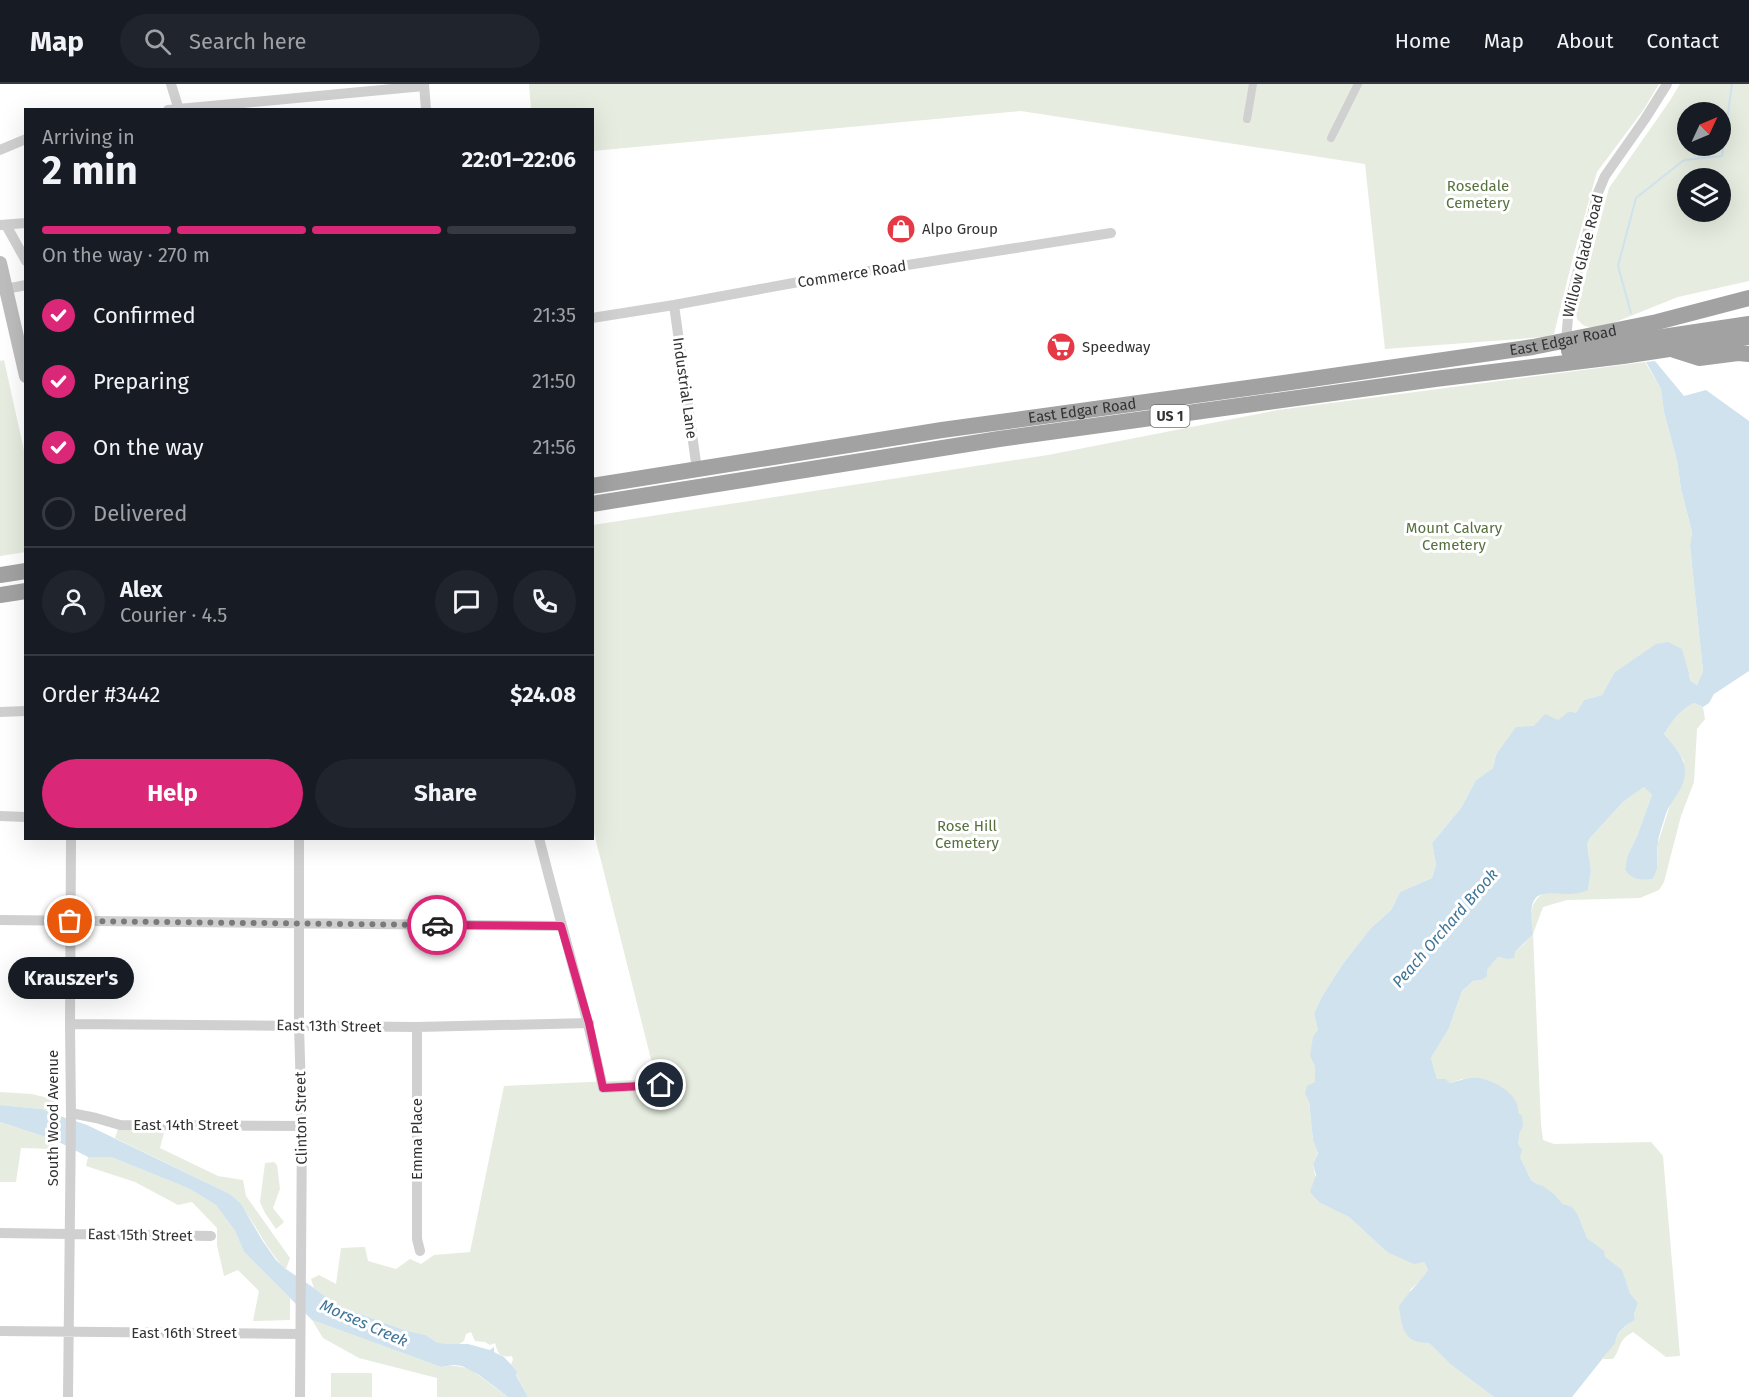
<!DOCTYPE html>
<html lang="en">
<head>
<meta charset="utf-8">
<style>
	body { margin:0; font-family:"Fira Sans",sans-serif; background:#20242c; color:#f1f3f6; height:100vh; display:flex; flex-direction:column; font-size:22px; white-space:nowrap }
	* { box-sizing:border-box; margin:0 }
	p { font-size:20px; color:#9ea1a6 }
	.icon { flex:none; width:33px; height:33px; fill:none; stroke:currentColor; stroke-width:2; stroke-linecap:round; stroke-linejoin:round }
	.map { position:relative; flex:1; overflow:hidden }
	.sheet { position:absolute; left:24px; top:24px; width:570px; height:732px; display:flex; flex-direction:column; background:#171b24; border-radius:0px; box-shadow:0 6px 24px #0002 }
	.sheet>* { flex:none }
	.needle { width:39px; rotate:46deg }
	.tools { position:absolute; left:1677px; top:18px; display:grid; gap:12px }
	.tools a { display:grid; place-items:center; width:54px; height:54px; border-radius:50%; background:#171b24; box-shadow:0 6px 24px #0002; font-size:30px }
	.pin { position:absolute; display:grid; place-items:center; width:51px; height:51px; color:#fff; margin:-26px; border:3px solid #fff; border-radius:50%; box-shadow:0 2px 6px #0007 }
	.courier { position:absolute; display:grid; place-items:center; width:60px; height:60px; margin:-30px; border:4px solid #db2777; border-radius:50%; background:#fff; color:#222; box-shadow:0 2px 8px #0007 }
	.bubble { position:absolute; height:42px; border-radius:21px; background:#171b24; box-shadow:0 6px 24px #0002; font-size:20px; font-weight:700; line-height:42px; text-align:center }
	.headline em { font-style:normal; font-weight:700 }
	.headline div { display:flex; flex-direction:column-reverse }
	.headline { display:flex; align-items:center; justify-content:space-between; height:102px; padding:0 18px }
	h1 { font-size:39px; font-weight:700; line-height:45px }
	.bar { display:grid; grid-template-columns:repeat(4,1fr); gap:9px 6px; align-content:center; height:72px; padding:0 18px }
	.bar i { height:8px; border-radius:4px; background:#363941 }
	.bar .current { background:#db2777 }
	.bar p { grid-column:span 4 }
	.line { display:flex; align-items:center; gap:15px; padding:0 18px; border-top:2px solid #363941 }
	.line div { flex:1 }
	.round { display:grid; place-items:center; flex:none; width:63px; height:63px; border-radius:32px; background:#20242c }
	ol { padding:0 18px; list-style:none }
	li { display:flex; align-items:center; gap:18px; height:66px }
	li p { margin-inline-start:auto }
	li .icon { padding:6px; border-radius:50%; background:#db2777; color:#fff; stroke-width:4 }
	li:last-child { color:#9ea1a6 }
	li i { width:33px; height:33px; border:3px solid #363941; border-radius:50% }
	.button { display:flex; gap:12px; margin-top:auto; padding:12px 18px }
	.button a { flex:1; height:69px; border-radius:36px; background:#db2777; color:#fff; font-size:24px; font-weight:700; line-height:69px; text-align:center }
	.button a+a { background:#20242c; color:#f1f3f6 }
	header { display:flex; align-items:center; gap:36px; box-sizing:border-box; height:84px; padding:0 30px; background:#171b24; border-bottom:2px solid #363941 }
	header strong { font-size:28px }
	nav { display:flex; gap:33px; margin-inline-start:auto; font-size:21px }
	.search { width:420px; height:54px; background:#20242c; display:flex; align-items:center; gap:15px; box-sizing:border-box; padding:0 21px; border-radius:33px; color:#9ea1a6; font-size:22px }
	.map>svg:first-child { display:block }
	.green { fill:#e6ecdf; fill-rule:evenodd }
	.water { fill:#cfe2ee }
	.lines { fill:none; stroke-linecap:round; stroke-linejoin:round }
	.stream { stroke:#cfe2ee; stroke-width:2 }
	.pedestrian { stroke:#d0d0d0; stroke-width:8 }
	.minor { stroke:#d0d0d0; stroke-width:10 }
	.secondary { stroke:#bdbdbd; stroke-width:14 }
	.trunk { stroke:#a2a2a2; stroke-width:16 }
	.done { stroke:#7a7a7a; stroke-width:6; stroke-dasharray:0 10.8 }
	.route { stroke:#db2777; stroke-width:8 }
	.labels { text-anchor:middle; dominant-baseline:central; stroke-width:6; stroke-linejoin:round; paint-order:stroke }
	.shield { fill:#fff; stroke:#707070; stroke-width:1.5 }
	.shield-label { font-size:14px; font-weight:bold; fill:#333 }
	.park-label { font-size:15px; fill:#56703f; stroke:#fff }
	.poi-label { font-size:15px; fill:#333; stroke:#fff; text-anchor:start }
	.street-label { font-size:15px; fill:#333; stroke:#fff }
	.water-label { font-size:16px; font-style:italic; fill:#3f7597; stroke:#fff }
</style>
</head>
<body>
<header>
<strong>Map</strong>
<div class="search"><svg class="icon" aria-label="search" viewBox="0 0 24 24"><circle cx="10" cy="10" r="6"/><path d="M15 15l6 6"/></svg>Search here</div>
<nav><a>Home</a><a>Map</a><a>About</a><a>Contact</a></nav>
</header>
<div class="map">
<svg width="1749" height="1313" viewBox="0 0 1749 1313">
	<rect width="100%" height="100%" fill="#fff"/>
	<path class="green" d="M529,0H1659L1644,25L1597,88L1573,173L1554,250L1545,253L1385,265L1365,80L1021,27L593,67L592,26L531,25Z
		M1680,0H1749V197L1678,213L1613,239L1597,243H1588L1583,241L1577,235L1576,229L1609,104L1669,18ZM1688,28H1720V62H1688ZM1688,94H1720V128H1688Z
		M4,276L25,371L26,468L0,472V277Z
		M1645,278L1661,305L1664,328L1677,377L1681,405L1692,448L1690,462L1703,587L1697,601L1691,597L1690,591L1614,589L1602,611L1584,616L1576,629L1569,627L1558,636L1534,642L1496,671L1493,684L1476,696L1461,724L1432,759L1436,781L1432,794L1400,808L1391,826L1370,845L1342,881L1321,914L1314,930L1318,946L1310,972L1315,983V998L1309,1017L1313,1056L1318,1068L1313,1080L1320,1119L1349,1133L1387,1168L1424,1178L1428,1186L1420,1197L1410,1206L1429,1259L1450,1280L1494,1313H528L516,1290L517,1287L511,1280L513,1276L512,1272C500,1274 498,1270 495,1259L490,1261L485,1258L475,1257L471,1248L466,1250L464,1257L458,1261H444L436,1258L426,1251L404,1246L336,1221L314,1204L311,1195L319,1191L336,1200L341,1164L365,1163L368,1177L396,1185L410,1175L421,1180L434,1171L470,1168L504,1002L656,995L593,745V441L1048,371L1278,326Z
		M1694,619L1703,623L1705,635L1697,645L1694,698L1681,732L1664,798L1659,806L1640,814L1567,816L1543,823L1533,850L1541,1040L1543,1056L1554,1060L1651,1058L1663,1072L1680,1272L1666,1273L1633,1248C1617,1257 1622,1263 1613,1275H1603C1613,1261 1618,1244 1635,1236L1634,1230L1638,1219L1630,1209L1622,1187L1604,1173L1603,1167L1587,1154L1578,1131L1563,1120L1555,1111L1531,1096L1520,1073L1518,1060L1520,1048L1462,995L1450,999L1437,995L1431,974L1449,944L1462,907L1473,897L1482,896L1487,886L1498,873L1507,875L1524,860L1532,850C1530,833 1529,820 1543,809L1588,806L1591,786L1587,760L1590,754L1623,718L1644,703L1652,711L1637,752L1627,773L1625,786L1633,793L1658,781V759L1684,677L1678,667L1664,650C1672,637 1680,626 1694,619Z
		M0,1008L32,1010L56,1016L54,1030L42,1025L0,1021Z
		M0,1038L55,1056L54,1065L21,1064L16,1098H0Z
		M118,1045L164,1049L160,1064L218,1092L243,1096L246,1112L290,1174L286,1185C263,1163 253,1131 230,1110L115,1054Z
		M88,1073H111L188,1104L216,1121L235,1147L244,1168L290,1214V1236L253,1237L259,1207L238,1186L224,1192L217,1161V1144L192,1118L178,1121L135,1098L86,1082Z
		M274,1078L277,1081L280,1105L273,1124L284,1138L276,1145L265,1129L260,1118L265,1079Z
		M312,1236L441,1283C462,1280 469,1284 485,1296C492,1302 500,1307 508,1313H437V1294L359,1274L323,1254Z
		M331,1289H372V1313H331Z"/>
	<path class="water" d="M1655,277L1684,312L1706,306L1749,337V587L1714,610L1709,619L1703,623L1694,619C1680,626 1672,637 1664,650C1673,661 1684,671 1685,686C1685,702 1677,710 1669,723C1665,730 1664,738 1661,745C1660,750 1658,754 1658,759C1656,772 1661,783 1652,795C1641,796 1632,796 1625,786L1627,773L1637,752L1652,711L1644,703L1623,718L1590,754L1587,760L1591,786L1588,806C1558,820 1523,787 1533,850L1515,868L1514,874L1507,875L1498,873L1487,886V892L1482,896L1473,897L1462,907L1449,944L1431,974L1437,995H1445L1450,999C1459,997 1469,993 1478,994C1494,996 1521,1011 1518,1029L1522,1032L1523,1042L1520,1048L1518,1060L1522,1066L1520,1073L1531,1096L1537,1100L1543,1102L1555,1111L1563,1120L1572,1123L1578,1131L1587,1154L1604,1167L1605,1173L1622,1186L1630,1209L1638,1219L1634,1230L1635,1236C1625,1241 1616,1249 1615,1259L1572,1313H1494L1450,1280L1429,1259C1403,1259 1402,1244 1399,1222C1408,1209 1419,1199 1428,1186L1424,1178L1414,1180L1387,1168L1349,1133L1320,1119L1310,1108L1316,1091L1313,1080L1318,1069L1313,1056L1309,1017L1305,1010L1307,1002L1315,998V983L1310,972L1313,953L1318,946L1314,930L1321,914L1342,881L1370,845L1391,826L1400,808L1432,794L1436,781L1432,759L1461,724L1476,696L1493,684L1496,671L1516,643L1534,642L1545,630L1558,636L1569,627L1576,629L1584,616L1602,611L1614,589L1656,560L1668,558L1682,565L1691,597L1697,601L1703,587L1690,462L1692,448L1681,405L1677,377L1664,328L1661,305L1646,278Z
		M0,1021L42,1025L54,1030L87,1041L230,1110L241,1120L262,1156L276,1176L286,1185L314,1204L336,1221L404,1246L426,1251L436,1258L444,1260H468L490,1266L494,1263V1268L504,1273L517,1287L516,1291L528,1313H508L479,1291L462,1282L454,1281L441,1283L312,1236L244,1168L235,1147L216,1121L188,1104L111,1073H88L55,1056L0,1038Z"/>
	<g class="lines">
		<path class="stream" d="M1631,229L1618,182L1636,114L1684,76L1722,72L1732,0"/>
		<path class="pedestrian" d="M1247,35L1253,0
			M1331,54L1358,0"/>
		<path class="minor" d="M171,0L179,26
			M424,0L426,26
			M168,26L424,2
			M0,66L26,55
			M0,141L26,139
			M6,141L26,177
			M6,205L26,201
			M674,221L697,386
			M592,234L674,221L793,199L1111,149
			M1566,257L1569,222L1597,111L1605,92L1645,35L1667,0
			M0,628L26,627
			M0,732L26,733
			M299,754V942L302,1042L300,1313
			M539,754C560,838 585,920 603,1004L661,1001
			M0,836L561,842
			M70,940L417,943L589,939
			M417,943V1155L420,1167
			M71,1029L96,1034L120,1041L302,1042
			M0,1149L211,1152
			M0,1247L300,1250
			M68,1313L71,1033L70,940L71,754"/>
		<path class="secondary" d="M0,179L26,292"/>
		<g class="trunk">
			<path d="M1674,266L1699,274L1738,269L1749,270"/>
			<path d="M1569,267L1749,240"/>
			<path id="s1" d="M592,402L942,346L1284,299L1533,263L1657,238L1749,214"/>
			<path d="M592,420L999,355L1435,295L1623,272L1749,253"/>
			<path d="M0,491L26,487"/>
			<path d="M0,511L26,507"/>
		</g>
	</g>
	<g class="lines">
		<path class="done" d="M70,837L437,841"/>
		<path class="route" d="M437,841L561,842L589,939L603,1004L661,1001"/>
	</g>
	<defs>
		<g id="shop-disc" transform="scale(1.5)"><circle r="9.5" fill="#e63946" stroke="#fff"/><path d="M-5-2.5h2.3a2.7 3.5 0 0 1 5.4 0H5L5.5 6h-11ZM-1.5-2.5h3a1.5 2.3 0 0 0-3 0Z" fill="#fff"/></g>
		<g id="supermarket-disc" transform="scale(1.5)"><circle r="9.5" fill="#e63946" stroke="#fff"/><path d="M-6-5.5h2.5l.6 2H6L4.5 2H-2.5L-4.4-4H-6ZM-1.5 3.2a1.3 1.3 0 1 0 .1 0ZM3 3.2a1.3 1.3 0 1 0 .1 0Z" fill="#fff"/></g>
	</defs>
	<g fill-rule="evenodd">
		<use href="#shop-disc" x="901" y="145"/>
		<use href="#supermarket-disc" x="1061" y="263"/>
	</g>
	<g class="labels">
		<rect class="shield" x="1150.5" y="321" width="39" height="22" rx="4.5"/>
		<g class="shield-label">
			<text x="1170" y="332">US 1</text>
		</g>
		<g class="park-label">
			<text x="1478" y="102">Rosedale<tspan x="1478" dy="17">Cemetery</tspan></text>
			<text x="1454" y="444">Mount Calvary<tspan x="1454" dy="17">Cemetery</tspan></text>
			<text x="967" y="742">Rose Hill<tspan x="967" dy="17">Cemetery</tspan></text>
		</g>
		<g class="poi-label">
			<text x="922" y="145">Alpo Group</text>
			<text x="1082" y="263">Speedway</text>
		</g>
		<g class="street-label">
			<text transform="translate(1583 172) rotate(-76)">Willow Glade Road</text>
			<text transform="translate(852 190) rotate(-9)">Commerce Road</text>
			<text stroke="none"><textPath href="#s1" startOffset="982">East Edgar Road</textPath></text>
			<text transform="translate(685 304) rotate(82)">Industrial Lane</text>
			<text stroke="none"><textPath href="#s1" startOffset="496">East Edgar Road</textPath></text>
			<text transform="translate(329 942) rotate(1)">East 13th Street</text>
			<text transform="translate(53 1034) rotate(-90)">South Wood Avenue</text>
			<text transform="translate(301 1034) rotate(-91)">Clinton Street</text>
			<text x="186" y="1041">East 14th Street</text>
			<text transform="translate(417 1055) rotate(-90)">Emma Place</text>
			<text transform="translate(140 1151) rotate(1)">East 15th Street</text>
			<text x="184" y="1249">East 16th Street</text>
		</g>
		<g class="water-label">
			<text transform="translate(1445 844) rotate(-49)">Peach Orchard Brook</text>
			<text transform="translate(364 1239) rotate(24)">Morses Creek</text>
		</g>
	</g>
</svg>
<div class="tools">
<a><svg class="needle" viewBox="-14 -14 28 28"><path d="M0-13l5 13h-10z" fill="#e53935"/><path d="M0 13l5-13h-10z" fill="#9ea1a6"/></svg></a>
<a><svg class="icon" aria-label="layers" viewBox="0 0 24 24"><path d="M12 4l9 5-9 5-9-5zM3 14l9 5 9-5"/></svg></a>
</div>
<div class="pin" style="left:70px;top:837px;background:#ea580c"><svg class="icon" aria-label="bag" viewBox="0 0 24 24"><path d="M5 8h14l-1 12H6zM9 8a3 3 0 0 1 6 0"/></svg></div>
<div class="pin" style="left:661px;top:1001px;background:#1f2937"><svg class="icon" aria-label="home" viewBox="0 0 24 24"><path d="M3 11l9-7 9 7M6 9v11h12V9"/></svg></div>
<div class="courier" style="left:437px;top:841px"><svg class="icon" aria-label="car" viewBox="0 0 24 24"><path d="M5 17H2v-5l4-1 3-4h7l3 4 3 1v5h-3M9 17h6M6 11h13"/><circle cx="7" cy="17" r="2"/><circle cx="17" cy="17" r="2"/></svg></div>
<div class="bubble" style="left:8px;top:873px;width:126px">Krauszer's</div>
<section class="sheet">
<div class="headline"><div><h1>2 min</h1><p>Arriving in</p></div><em>22:01–22:06</em></div>
<div class="bar"><i class="current"></i><i class="current"></i><i class="current"></i><i></i><p>On the way · 270 m</p></div>
<ol>
<li><svg class="icon" aria-label="check" viewBox="0 0 24 24"><path d="M5 12l5 5 9-10"/></svg>Confirmed<p>21:35</p></li>
<li><svg class="icon" aria-label="check" viewBox="0 0 24 24"><path d="M5 12l5 5 9-10"/></svg>Preparing<p>21:50</p></li>
<li><svg class="icon" aria-label="check" viewBox="0 0 24 24"><path d="M5 12l5 5 9-10"/></svg>On the way<p>21:56</p></li>
<li><i></i>Delivered</li>
</ol>
<div class="line" style="height:108px"><a class="round"><svg class="icon" aria-label="person" viewBox="0 0 24 24"><circle cx="12" cy="8" r="4"/><path d="M4 21q1-7 8-7t8 7"/></svg></a><div><b>Alex</b><p>Courier · 4.5</p></div><a class="round"><svg class="icon" aria-label="chat" viewBox="0 0 24 24"><path d="M4 5h16v11H9l-5 4z"/></svg></a><a class="round"><svg class="icon" aria-label="phone" viewBox="0 0 24 24"><path d="M5 4h4l2 5-3 2q2 4 5 5l2-3 5 2v4C11 20 4 13 5 4z"/></svg></a></div>
<div class="line" style="height:78px"><div>Order #3442</div><b>$24.08</b></div>
<div class="button"><a>Help</a><a>Share</a></div>
</section>
</div>
</body>
</html>
